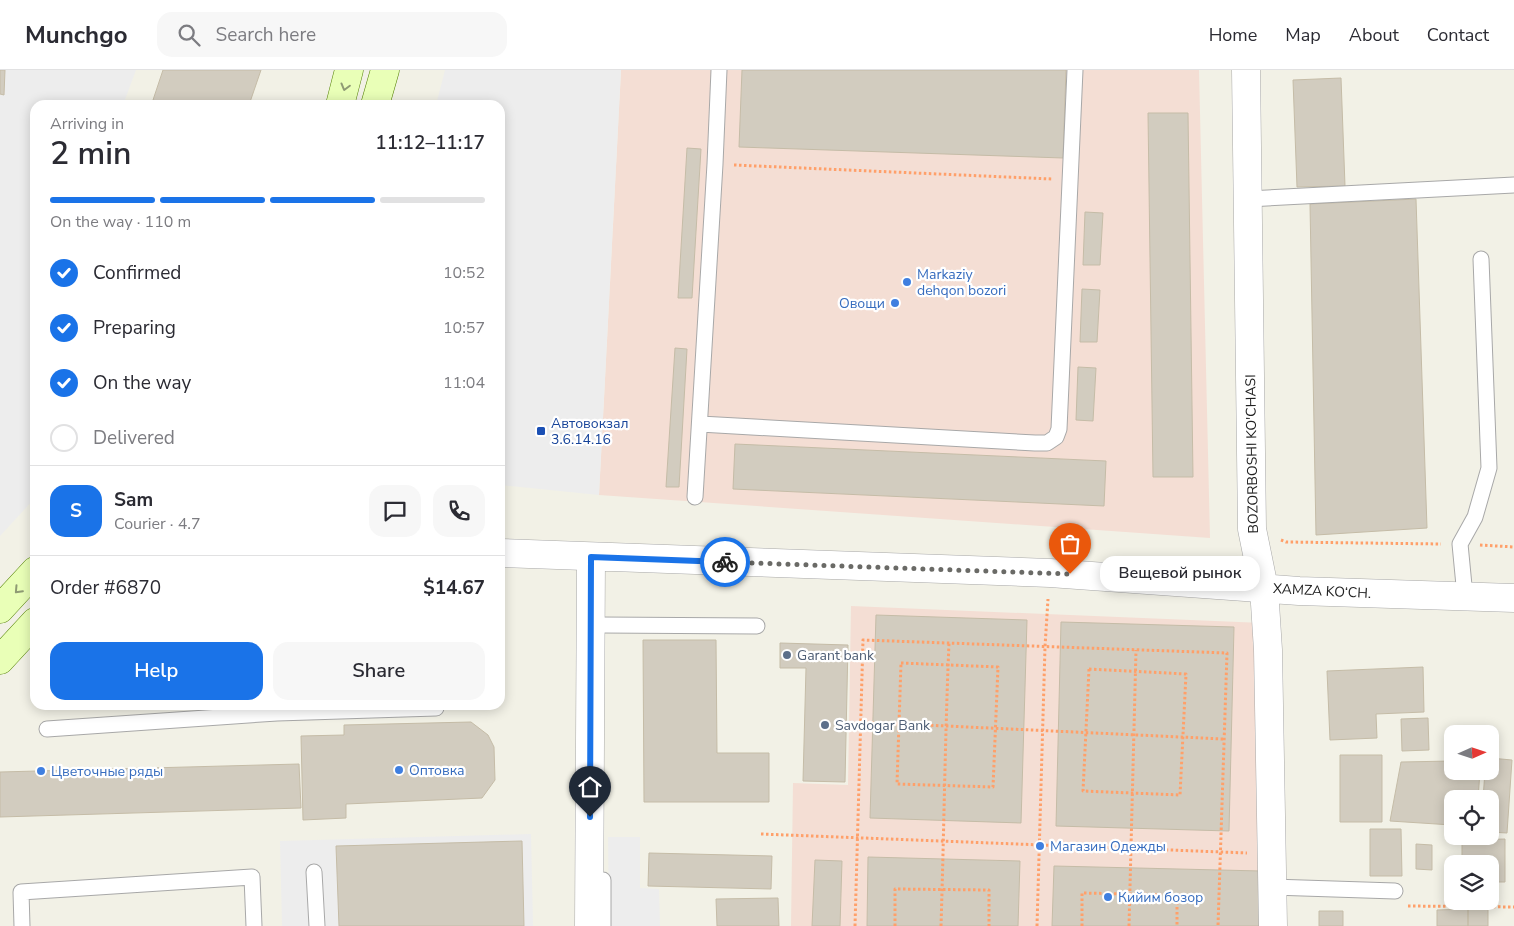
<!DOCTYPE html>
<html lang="en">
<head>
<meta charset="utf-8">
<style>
	body { margin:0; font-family:"Nunito Sans",sans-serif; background:#f7f7f7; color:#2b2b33; height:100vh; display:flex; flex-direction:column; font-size:19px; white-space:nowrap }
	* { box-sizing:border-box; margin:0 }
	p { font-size:16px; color:#7c7c81 }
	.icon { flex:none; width:28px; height:28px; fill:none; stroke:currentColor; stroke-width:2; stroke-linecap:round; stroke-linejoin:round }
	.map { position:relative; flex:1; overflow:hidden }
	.panel { position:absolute; left:30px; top:30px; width:475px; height:610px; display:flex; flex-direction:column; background:#fff; border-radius:15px; box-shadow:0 2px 12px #0003 }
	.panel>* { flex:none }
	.needle { width:32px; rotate:87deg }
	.tools { position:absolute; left:1444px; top:655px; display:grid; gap:10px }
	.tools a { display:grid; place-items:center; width:55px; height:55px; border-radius:10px; background:#fff; box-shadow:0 2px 12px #0003; font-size:25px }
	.pin { position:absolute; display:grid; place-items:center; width:42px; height:42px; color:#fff; margin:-51px -21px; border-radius:50% 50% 50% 0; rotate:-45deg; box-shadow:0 0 5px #0007 }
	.pin .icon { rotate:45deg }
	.courier { position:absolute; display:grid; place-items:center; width:50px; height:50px; margin:-25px; border:4px solid #1a73e8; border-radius:50%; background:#fff; color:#222; box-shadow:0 1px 6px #0007 }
	.bubble { position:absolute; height:35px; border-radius:15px; background:#fff; box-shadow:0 2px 12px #0003; font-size:16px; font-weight:600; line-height:35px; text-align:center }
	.summary em { font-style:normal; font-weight:600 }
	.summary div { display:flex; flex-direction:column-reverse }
	.summary { display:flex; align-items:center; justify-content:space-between; height:85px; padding:0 20px }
	h1 { font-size:32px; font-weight:600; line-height:38px }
	.bar { display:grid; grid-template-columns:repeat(4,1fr); gap:8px 5px; align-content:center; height:60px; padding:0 20px }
	.bar i { height:6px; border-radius:4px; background:#e1e1e2 }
	.bar .on { background:#1a73e8 }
	.bar p { grid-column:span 4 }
	.line { display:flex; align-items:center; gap:12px; padding:0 20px; border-top:1px solid #e1e1e2 }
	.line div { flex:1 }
	.round { display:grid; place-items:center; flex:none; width:52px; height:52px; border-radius:15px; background:#f7f7f7 }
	ol { padding:0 20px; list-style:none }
	li { display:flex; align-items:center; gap:15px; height:55px }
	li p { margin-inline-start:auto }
	li .icon { padding:5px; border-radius:50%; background:#1a73e8; color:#fff; stroke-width:4 }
	li:last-child { color:#7c7c81 }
	li i { width:28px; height:28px; border:2px solid #e1e1e2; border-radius:50% }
	.primary-button { display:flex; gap:10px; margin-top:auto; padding:10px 20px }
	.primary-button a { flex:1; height:58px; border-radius:15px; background:#1a73e8; color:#fff; font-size:20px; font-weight:600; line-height:58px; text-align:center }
	.primary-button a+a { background:#f7f7f7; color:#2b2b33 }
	header { display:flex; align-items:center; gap:30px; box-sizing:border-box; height:70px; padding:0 25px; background:#fff; border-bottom:1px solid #e1e1e2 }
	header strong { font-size:24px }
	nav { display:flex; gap:28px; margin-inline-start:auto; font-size:18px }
	.search { width:350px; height:45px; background:#f7f7f7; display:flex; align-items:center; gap:12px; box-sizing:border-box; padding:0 18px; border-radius:15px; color:#7c7c81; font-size:19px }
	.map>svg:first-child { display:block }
	.commercial { fill:#f4ded4 }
	.parking { fill:#ededed }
	.building { fill:#d2ccbf; stroke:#c5bca7 }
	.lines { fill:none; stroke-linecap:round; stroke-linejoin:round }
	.lane-casing { stroke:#a8a8a8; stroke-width:17 }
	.street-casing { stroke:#a8a8a8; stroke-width:29 }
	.secondary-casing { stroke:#517f00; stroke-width:29 }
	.path { stroke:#ffa06a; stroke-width:3; stroke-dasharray:2.5 2.5; stroke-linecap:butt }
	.lane { stroke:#fff; stroke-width:15 }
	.street { stroke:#fff; stroke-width:28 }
	.secondary { stroke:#e9ffb7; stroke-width:28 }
	.oneway { stroke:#8f9b74 }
	.done { stroke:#6a6a66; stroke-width:5; stroke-dasharray:0 9 }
	.route { stroke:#1a73e8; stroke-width:6 }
	.shop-dot { fill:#3f7fe0; stroke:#fff; stroke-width:2 }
	.transit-dot { fill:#1a4fb4; stroke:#fff; stroke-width:2 }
	.service-dot { fill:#5c6f8a; stroke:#fff; stroke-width:2 }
	.labels { text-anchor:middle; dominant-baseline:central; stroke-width:4.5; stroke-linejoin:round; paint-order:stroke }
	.shop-label { font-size:14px; fill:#366cbe; stroke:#fff; text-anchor:start }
	.transit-label { font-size:14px; fill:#164399; stroke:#fff; text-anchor:start }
	.street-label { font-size:14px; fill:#212121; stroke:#fff }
	.service-label { font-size:14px; fill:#4e5e75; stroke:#fff; text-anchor:start }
</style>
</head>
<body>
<header>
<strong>Munchgo</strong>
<div class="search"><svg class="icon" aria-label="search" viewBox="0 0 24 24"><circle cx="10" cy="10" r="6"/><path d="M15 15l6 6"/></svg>Search here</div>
<nav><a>Home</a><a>Map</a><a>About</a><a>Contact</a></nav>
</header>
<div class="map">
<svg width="1514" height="856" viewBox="0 0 1514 856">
	<rect width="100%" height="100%" fill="#f2f1e6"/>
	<path class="commercial" d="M621,0H1199L1210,468L599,425Z
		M851,536L1263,553L1265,856H791L793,713L848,715Z"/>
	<path class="parking" d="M0,0H136L123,35H35V428L0,466Z
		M445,0H621L599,425L500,415V35H436Z
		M531,764L533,856H282L280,771Z
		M608,767H640V818L659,819L660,856H609Z"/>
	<path class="building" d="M0,0H5L4,25L0,24Z
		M163,0H261L249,35H169L153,30Z
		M742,0H1066L1063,88L739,77Z
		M1341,8L1345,116L1297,117L1293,10Z
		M1148,43H1188L1193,407H1153Z
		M687,78L701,79L692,228H678Z
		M1416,129L1427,458L1316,465L1310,134Z
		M1085,142L1103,143L1100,195H1083Z
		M1082,219L1100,220L1097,272H1080Z
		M675,278L687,279L679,417H666Z
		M1078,297L1096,298L1093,351L1076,350Z
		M735,374L1106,391L1104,436L733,419Z
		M876,545L1027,550L1021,753L870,748Z
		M1061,552L1234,557L1229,761L1056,756Z
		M643,570H716L717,683H769V732H644Z
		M780,573L848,575L845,712L803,711L806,598H780Z
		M1423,597L1424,642L1376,644L1377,668L1330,670L1327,601Z
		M1428,648L1429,680L1402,681L1401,649Z
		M471,652L488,665L494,677L495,710L482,728L346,734V748L303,750L301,666L344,665V655Z
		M1340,685H1382V752H1340Z
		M1490,688L1512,690L1507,763L1490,762V729H1483L1485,701H1490Z
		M1452,691V701H1480L1478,729H1452V755L1390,751L1401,692Z
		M299,694L301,738L0,747V702Z
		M1370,759H1401L1402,806H1370Z
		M1505,769V812H1490V794H1462V770Z
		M522,771L524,856H339L336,776Z
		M1416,774L1432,775V800L1416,799Z
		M649,783L772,786L771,819L648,816Z
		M868,787L1020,791L1018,856H867Z
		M815,790L842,791L840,856H812Z
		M1054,796L1261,801L1260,856H1052Z
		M778,828L779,856H717L716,829Z
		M1468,839V856H1437V840Z
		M1468,839H1488V856H1468Z
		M1319,841H1343V856H1319Z"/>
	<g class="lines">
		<g class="lane-casing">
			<path id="lane" d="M1248,129L1514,115
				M700,354L1035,373H1047L1056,367L1059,359L1075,0
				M695,427L715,94L719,0
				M1465,526L1460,474L1475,447L1489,398L1481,189
				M601,555L757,556
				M277,643L436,638
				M47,659L277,643L276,635
				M314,802L317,856
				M603,810V856
				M1272,817L1395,821
				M22,856L21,822L252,807L254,856"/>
		</g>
		<g class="street-casing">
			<path id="street" d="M1246,0L1252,459L1264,518L1268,580L1273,856
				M500,483L1050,503L1299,521L1514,528
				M589,856L591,487"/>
		</g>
		<g class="secondary-casing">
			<path id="secondary" d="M340,35L349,0
				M375,35L385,0
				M0,539L35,501
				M0,590L35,552"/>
		</g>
		<path class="path" d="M734,95L1052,109
			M1281,470L1286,472L1441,474
			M1480,475L1514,477
			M901,593L998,597L993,717L897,714Z
			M1089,599L1186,604L1180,725L1083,721Z
			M861,652L1223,669
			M761,764L1247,783
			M1408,836L1514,837
			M855,856L863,570L1227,583L1218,856
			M895,856V819L989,820V856
			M941,856C944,762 945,667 949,573
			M1037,856L1045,577L1048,529
			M1082,856V823L1177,825V856
			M1129,856L1136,580"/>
		<use href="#lane" class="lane"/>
		<use href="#street" class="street"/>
		<use href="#secondary" class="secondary"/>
	</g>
	<defs><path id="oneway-chevron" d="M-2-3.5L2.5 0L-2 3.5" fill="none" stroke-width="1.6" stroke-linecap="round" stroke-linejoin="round" transform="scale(1.25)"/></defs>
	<g class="oneway">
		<use href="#oneway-chevron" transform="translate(345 17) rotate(105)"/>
		<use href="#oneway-chevron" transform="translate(18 520) rotate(133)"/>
	</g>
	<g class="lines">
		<path class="done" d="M725,492L1070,504"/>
		<path class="route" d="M590,747L591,487L725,492"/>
	</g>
	<g class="shop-dot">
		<circle cx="907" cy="212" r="5"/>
		<circle cx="895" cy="233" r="5"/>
		<circle cx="399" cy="700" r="5"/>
		<circle cx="41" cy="701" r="5"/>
		<circle cx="1040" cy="776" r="5"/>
		<circle cx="1108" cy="827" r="5"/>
	</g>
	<rect class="transit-dot" x="536" y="356" width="10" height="10" rx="2.5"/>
	<g class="service-dot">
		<circle cx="787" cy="585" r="5"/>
		<circle cx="825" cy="655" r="5"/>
	</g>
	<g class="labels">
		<g class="shop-label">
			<text x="917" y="204">Markaziy<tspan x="917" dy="16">dehqon bozori</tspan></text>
			<text x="885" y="233" text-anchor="end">Овощи</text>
			<text x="409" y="700">Оптовка</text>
			<text x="51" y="701">Цветочные ряды</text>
			<text x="1050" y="776">Магазин Одежды</text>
			<text x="1118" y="827">Кийим бозор</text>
		</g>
		<g class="transit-label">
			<text x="551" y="353">Автовокзал<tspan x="551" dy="16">3.6.14.16</tspan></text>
		</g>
		<g class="street-label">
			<text transform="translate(1252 384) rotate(-91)">BOZORBOSHI KO'CHASI</text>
			<text transform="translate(1322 521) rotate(3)">XAMZA KO‘CH.</text>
		</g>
		<g class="service-label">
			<text x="797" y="585">Garant bank</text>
			<text x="835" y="655">Savdogar Bank</text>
		</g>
	</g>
</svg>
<div class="tools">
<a><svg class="needle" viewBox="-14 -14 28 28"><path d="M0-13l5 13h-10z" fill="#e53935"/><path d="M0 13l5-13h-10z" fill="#7c7c81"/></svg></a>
<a><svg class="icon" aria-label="locate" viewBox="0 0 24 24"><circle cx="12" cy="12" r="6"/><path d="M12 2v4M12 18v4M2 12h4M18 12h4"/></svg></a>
<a><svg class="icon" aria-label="layers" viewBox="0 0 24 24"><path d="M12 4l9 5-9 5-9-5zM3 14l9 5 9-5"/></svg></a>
</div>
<div class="pin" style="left:1070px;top:504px;background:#ea580c"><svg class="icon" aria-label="bag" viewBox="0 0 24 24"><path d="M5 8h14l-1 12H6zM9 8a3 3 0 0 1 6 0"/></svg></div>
<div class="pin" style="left:590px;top:747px;background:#1f2937"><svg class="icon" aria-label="home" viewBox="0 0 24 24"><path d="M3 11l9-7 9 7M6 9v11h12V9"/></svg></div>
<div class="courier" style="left:725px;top:492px"><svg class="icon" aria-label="bike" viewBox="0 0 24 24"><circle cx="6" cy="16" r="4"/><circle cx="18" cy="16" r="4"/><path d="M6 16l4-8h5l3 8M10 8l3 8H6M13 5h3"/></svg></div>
<div class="bubble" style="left:1100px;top:486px;width:160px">Вещевой рынок</div>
<section class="panel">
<div class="summary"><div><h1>2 min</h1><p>Arriving in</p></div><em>11:12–11:17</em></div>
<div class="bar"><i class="on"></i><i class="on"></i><i class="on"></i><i></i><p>On the way · 110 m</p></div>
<ol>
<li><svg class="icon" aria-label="check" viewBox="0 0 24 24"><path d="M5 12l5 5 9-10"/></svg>Confirmed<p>10:52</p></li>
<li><svg class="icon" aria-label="check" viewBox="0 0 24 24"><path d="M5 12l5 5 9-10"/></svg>Preparing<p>10:57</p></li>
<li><svg class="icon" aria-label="check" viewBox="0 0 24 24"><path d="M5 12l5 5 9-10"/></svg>On the way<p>11:04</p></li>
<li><i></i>Delivered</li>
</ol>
<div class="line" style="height:90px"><b class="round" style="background:#1a73e8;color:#fff">S</b><div><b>Sam</b><p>Courier · 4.7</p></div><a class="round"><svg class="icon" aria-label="chat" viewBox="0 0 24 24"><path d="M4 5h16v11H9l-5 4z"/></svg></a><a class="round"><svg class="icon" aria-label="phone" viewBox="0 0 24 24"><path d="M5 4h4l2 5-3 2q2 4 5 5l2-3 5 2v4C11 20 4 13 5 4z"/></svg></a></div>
<div class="line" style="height:65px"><div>Order #6870</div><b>$14.67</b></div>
<div class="primary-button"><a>Help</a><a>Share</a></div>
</section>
</div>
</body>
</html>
